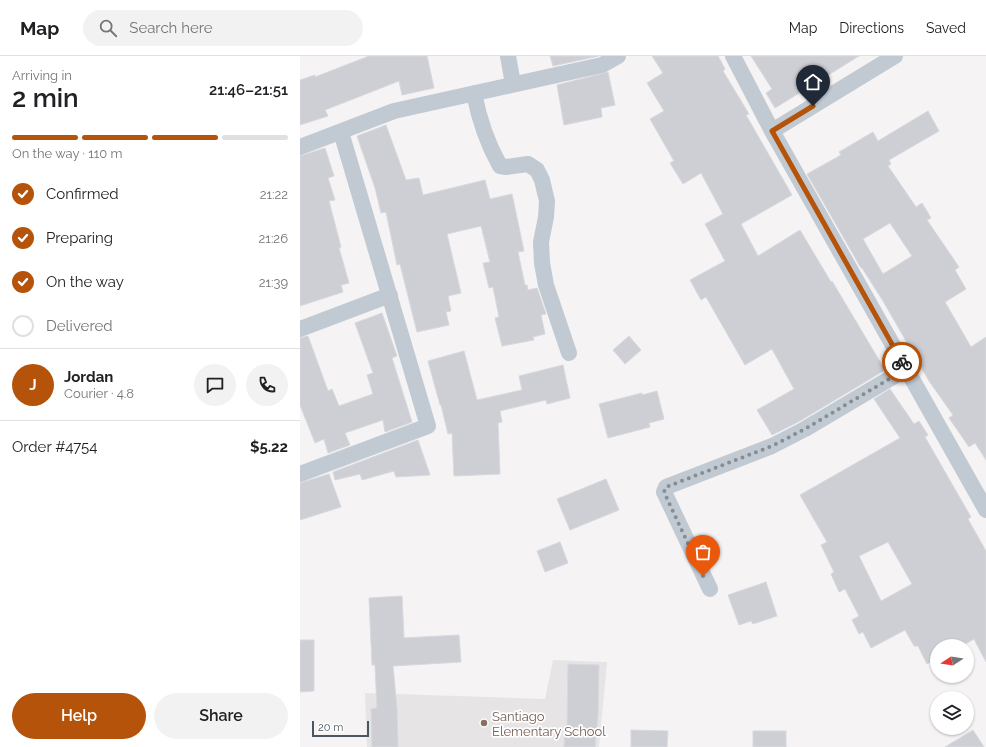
<!DOCTYPE html>
<html lang="en">
<head>
<meta charset="utf-8">
<style>
	body { margin:0; font-family:Raleway,sans-serif; background:#f2f2f2; color:#202124; height:100vh; display:flex; flex-direction:column; font-size:15px; white-space:nowrap }
	* { box-sizing:border-box; margin:0 }
	p { font-size:13px; color:#757577 }
	.icon { flex:none; width:22px; height:22px; fill:none; stroke:currentColor; stroke-width:2; stroke-linecap:round; stroke-linejoin:round }
	.map { position:relative; flex:1; overflow:hidden }
	.sheet { display:flex; flex-direction:column; background:#fff; width:300px }
	.sheet>* { flex:none }
	.needle { width:26px; rotate:258deg }
	.controls { position:absolute; left:630px; top:583px; display:grid; gap:8px }
	.controls a { display:grid; place-items:center; width:44px; height:44px; border-radius:50%; background:#fff; box-shadow:0 1px 3px #0004; font-size:20px }
	.scale { position:absolute; left:12px; bottom:10px; width:57px; box-sizing:border-box; padding-left:4px; border:2px solid #4a5661; border-top:0; font-size:11px; line-height:14px; white-space:nowrap; color:#4a5661; -webkit-text-stroke:3px #fff; paint-order:stroke }
	.pin { position:absolute; display:grid; place-items:center; width:34px; height:34px; color:#fff; margin:-41px -17px; border-radius:50% 50% 50% 0; rotate:-45deg; box-shadow:0 0 4px #0007 }
	.pin .icon { rotate:45deg }
	.courier { position:absolute; display:grid; place-items:center; width:40px; height:40px; margin:-20px; border:3px solid #b45309; border-radius:50%; background:#fff; color:#222; box-shadow:0 1px 5px #0007 }
	.head em { font-style:normal; font-weight:600 }
	.head div { display:flex; flex-direction:column-reverse }
	.head { display:flex; align-items:center; justify-content:space-between; height:68px; padding:0 12px }
	h1 { font-size:26px; font-weight:600; line-height:30px }
	.bar { display:grid; grid-template-columns:repeat(4,1fr); gap:6px 4px; align-content:center; height:48px; padding:0 12px }
	.bar i { height:5px; border-radius:3px; background:#e0e0e0 }
	.bar .active { background:#b45309 }
	.bar p { grid-column:span 4 }
	.line { display:flex; align-items:center; gap:10px; padding:0 12px; border-top:1px solid #e0e0e0 }
	.line div { flex:1 }
	.round { display:grid; place-items:center; flex:none; width:42px; height:42px; border-radius:21px; background:#f2f2f2 }
	ol { padding:0 12px; list-style:none }
	li { display:flex; align-items:center; gap:12px; height:44px }
	li p { margin-inline-start:auto }
	li .icon { padding:4px; border-radius:50%; background:#b45309; color:#fff; stroke-width:4 }
	li:last-child { color:#757577 }
	li i { width:22px; height:22px; border:2px solid #e0e0e0; border-radius:50% }
	.cta { display:flex; gap:8px; margin-top:auto; padding:8px 12px }
	.cta a { flex:1; height:46px; border-radius:24px; background:#b45309; color:#fff; font-size:16px; font-weight:600; line-height:46px; text-align:center }
	.cta a+a { background:#f2f2f2; color:#202124 }
	header { display:flex; align-items:center; gap:24px; box-sizing:border-box; height:56px; padding:0 20px; background:#fff; border-bottom:1px solid #e0e0e0 }
	header strong { font-size:19px }
	nav { display:flex; gap:22px; margin-inline-start:auto; font-size:14px }
	.search { width:280px; height:36px; background:#f2f2f2; display:flex; align-items:center; gap:10px; box-sizing:border-box; padding:0 14px; border-radius:22px; color:#757577; font-size:15px }
	main { display:flex; flex:1; min-height:0 }
	.map>svg:first-child { display:block }
	.education { fill:#e6e4e5 }
	.building { fill:#cdcfd5; stroke:#d7d9de; fill-rule:evenodd }
	.lines { fill:none; stroke-linecap:round; stroke-linejoin:round }
	.minor { stroke:#c1cad2; stroke-width:16 }
	.done { stroke:#868d94; stroke-width:4; stroke-dasharray:0 7.2 }
	.route { stroke:#b45309; stroke-width:5 }
	.education-dot { fill:#8d6e63; stroke:#fff; stroke-width:1.5 }
	.labels { text-anchor:middle; dominant-baseline:central; stroke-width:3.5; stroke-linejoin:round; paint-order:stroke }
	.education-label { font-size:13px; fill:#785e54; stroke:#fff; text-anchor:start }
</style>
</head>
<body>
<header>
<strong>Map</strong>
<div class="search"><svg class="icon" aria-label="search" viewBox="0 0 24 24"><circle cx="10" cy="10" r="6"/><path d="M15 15l6 6"/></svg>Search here</div>
<nav><a>Map</a><a>Directions</a><a>Saved</a></nav>
</header>
<main>
<section class="sheet">
<div class="head"><div><h1>2 min</h1><p>Arriving in</p></div><em>21:46–21:51</em></div>
<div class="bar"><i class="active"></i><i class="active"></i><i class="active"></i><i></i><p>On the way · 110 m</p></div>
<ol>
<li><svg class="icon" aria-label="check" viewBox="0 0 24 24"><path d="M5 12l5 5 9-10"/></svg>Confirmed<p>21:22</p></li>
<li><svg class="icon" aria-label="check" viewBox="0 0 24 24"><path d="M5 12l5 5 9-10"/></svg>Preparing<p>21:26</p></li>
<li><svg class="icon" aria-label="check" viewBox="0 0 24 24"><path d="M5 12l5 5 9-10"/></svg>On the way<p>21:39</p></li>
<li><i></i>Delivered</li>
</ol>
<div class="line" style="height:72px"><b class="round" style="background:#b45309;color:#fff">J</b><div><b>Jordan</b><p>Courier · 4.8</p></div><a class="round"><svg class="icon" aria-label="chat" viewBox="0 0 24 24"><path d="M4 5h16v11H9l-5 4z"/></svg></a><a class="round"><svg class="icon" aria-label="phone" viewBox="0 0 24 24"><path d="M5 4h4l2 5-3 2q2 4 5 5l2-3 5 2v4C11 20 4 13 5 4z"/></svg></a></div>
<div class="line" style="height:52px"><div>Order #4754</div><b>$5.22</b></div>
<div class="cta"><a>Help</a><a>Share</a></div>
</section>
<div class="map">
<svg width="686" height="691" viewBox="0 0 686 691">
	<rect width="100%" height="100%" fill="#f5f3f3"/>
	<path class="education" d="M253,604L307,606L299,691H67L65,637L245,643Z"/>
	<path class="building" d="M69,0H127L134,32L102,39L99,25L25,54L28,60L0,69V24L15,19V21Z
		M250,0H299L253,10Z
		M352,0H418L425,13L423,15L449,58L446,59L492,139L441,168L458,200L500,174L531,226L532,225L585,314L500,365L472,379L457,354L494,333L472,293L445,309L406,241L401,244L390,224L425,205L405,168L423,158L401,117L383,128L370,107L374,105L350,63L364,55L347,27L363,17Z
		M451,0H559L475,52L466,37L472,33Z
		M308,16L315,49L301,52L302,61L264,69L257,29Z
		M628,55L639,75L589,104L591,108L588,110L616,151L622,147L631,162L627,164L659,211L655,214L666,233L645,246L671,291L686,281V404L675,387L669,391L649,362L653,359L629,325L583,245L562,212H561L507,118L541,99L539,96L573,76L578,85ZM590,167L612,200L583,218L563,183Z
		M86,69L106,124L119,122L123,139L185,124L190,143L212,138L224,195L218,196L225,229H227L228,234L237,232L246,258L241,259L245,278L233,281L234,284L202,290L195,262L199,261L193,231L189,232L183,207L190,206L181,170L147,178L161,237L148,240L151,255L146,256L149,269L117,276L100,208L97,209L86,156L81,157L75,132L57,80Z
		M25,92L34,120L28,122L35,144L29,145L41,191L39,192L49,227L41,229L43,236L0,250V100Z
		M82,257L97,300L92,302L112,366L85,376L83,364L45,377L50,389L28,397L24,383L15,387L0,349V282L8,280L28,335L32,333L39,350L73,338L67,319L73,317L55,267Z
		M329,280L341,294L325,308L313,294Z
		M164,295L177,344L222,334L219,320L263,309L270,342L247,348L246,344L200,355L202,366L198,367L200,418L154,420L152,377L148,378L141,349H140L128,305Z
		M590,333L614,368L619,365L628,379L625,381L671,461L668,463L686,495V606L674,583L662,590H637V602L627,608L618,590H614L605,574L571,592L563,576L559,578L552,564L559,560L545,533L539,536L531,518L534,516L521,489L527,486L500,439L600,382L574,343ZM588,486L612,528L581,545L559,500Z
		M357,335L364,363L349,367L350,371L308,382L299,348L342,337V339Z
		M118,384L130,419L96,421L94,415L62,424L60,418L35,424L33,416Z
		M29,418L41,451L0,464V427Z
		M306,423L319,454L270,474L257,443Z
		M260,486L268,507L245,516L237,495Z
		M466,526L477,560L453,568L451,565L439,569L428,539Z
		M102,540L104,582L159,579L161,606L93,610L97,652L98,691H72L71,653L77,652L75,609H72L69,542Z
		M0,584H14V635L0,636Z
		M268,608L299,609L298,659L295,691H264L265,671H267Z
		M331,674L368,675L367,691H331Z
		M673,674L684,691H645Z
		M453,675H486V691H453Z"/>
	<g class="lines">
		<path class="minor" d="M208,0L213,28
			M433,0L472,75L686,454
			M174,37C179,63 187,87 200,110L206,111L228,108L237,114L242,124L247,145L246,161L241,186L242,207L246,229L269,297
			M472,75L595,0
			M0,91L94,55L302,9L318,0
			M0,273L90,239
			M0,418L128,370L41,76
			M410,533L364,436L366,431L472,390L505,373L606,313"/>
	</g>
	<g class="lines">
		<path class="done" d="M403,520L364,436L366,431L472,390L505,373L606,313L602,306"/>
		<path class="route" d="M513,50L472,75L602,306"/>
	</g>
	<circle class="education-dot" cx="184" cy="667" r="4"/>
	<g class="labels">
		<g class="education-label">
			<text x="192" y="660">Santiago<tspan x="192" dy="15">Elementary School</tspan></text>
		</g>
	</g>
</svg>
<div class="controls">
<a><svg class="needle" viewBox="-14 -14 28 28"><path d="M0-13l5 13h-10z" fill="#e53935"/><path d="M0 13l5-13h-10z" fill="#757577"/></svg></a>
<a><svg class="icon" aria-label="layers" viewBox="0 0 24 24"><path d="M12 4l9 5-9 5-9-5zM3 14l9 5 9-5"/></svg></a>
</div>
<div class="scale">20 m</div>
<div class="pin" style="left:403px;top:520px;background:#ea580c"><svg class="icon" aria-label="bag" viewBox="0 0 24 24"><path d="M5 8h14l-1 12H6zM9 8a3 3 0 0 1 6 0"/></svg></div>
<div class="pin" style="left:513px;top:50px;background:#1f2937"><svg class="icon" aria-label="home" viewBox="0 0 24 24"><path d="M3 11l9-7 9 7M6 9v11h12V9"/></svg></div>
<div class="courier" style="left:602px;top:306px"><svg class="icon" aria-label="bike" viewBox="0 0 24 24"><circle cx="6" cy="16" r="4"/><circle cx="18" cy="16" r="4"/><path d="M6 16l4-8h5l3 8M10 8l3 8H6M13 5h3"/></svg></div>
</div>
</main>
</body>
</html>
